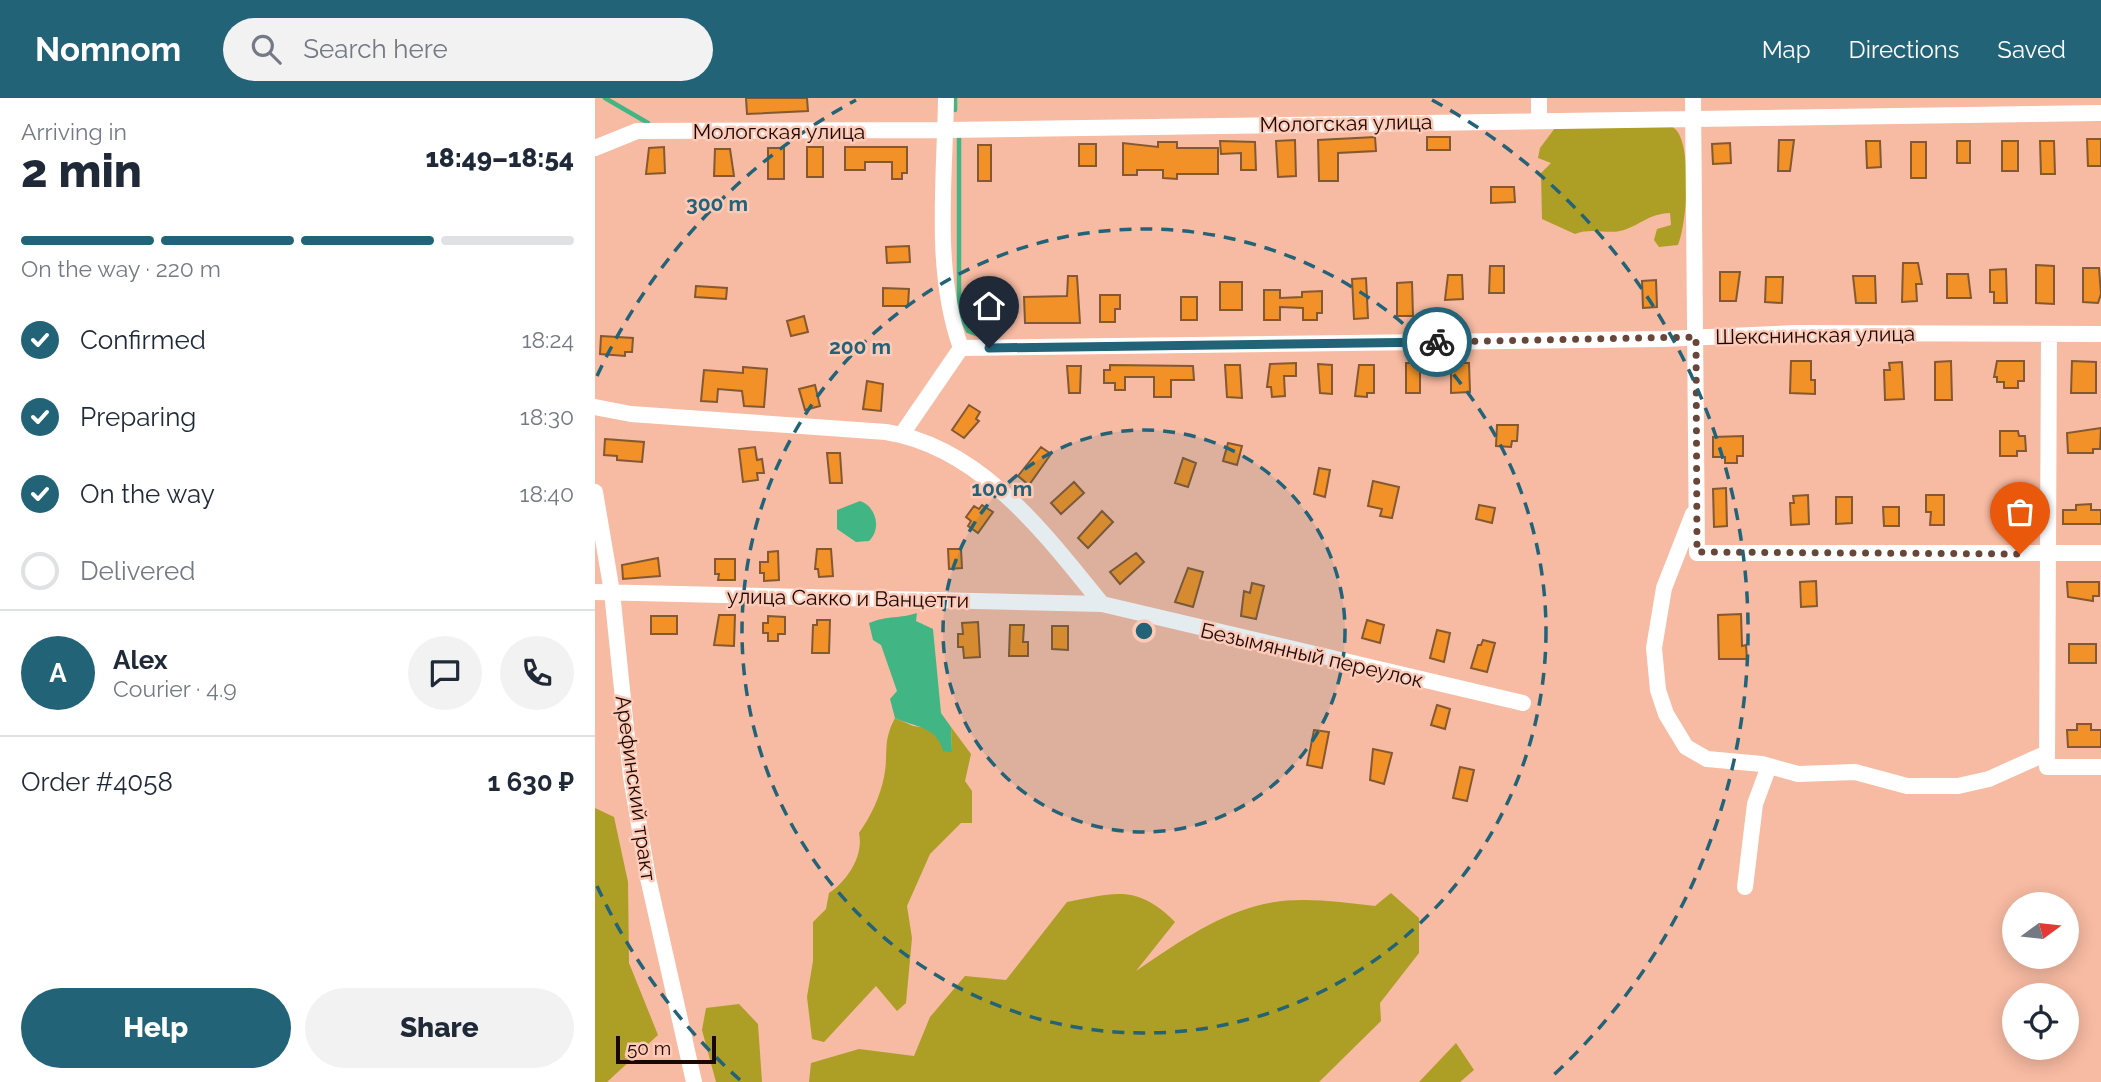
<!DOCTYPE html>
<html lang="en">
<head>
<meta charset="utf-8">
<style>
	body { margin:0; font-family:Raleway,sans-serif; background:#f2f2f3; color:#1f2937; height:100vh; display:flex; flex-direction:column; font-size:26px; white-space:nowrap }
	* { box-sizing:border-box; margin:0 }
	p { font-size:23px; color:#747a83 }
	.icon { flex:none; width:38px; height:38px; fill:none; stroke:currentColor; stroke-width:2; stroke-linecap:round; stroke-linejoin:round }
	.map { position:relative; flex:1; overflow:hidden }
	.drawer { display:flex; flex-direction:column; background:#fff; width:595px }
	.drawer>* { flex:none }
	.needle { width:46px; rotate:75deg }
	.fabs { position:absolute; left:1407px; top:794px; display:grid; gap:14px }
	.fabs a { display:grid; place-items:center; width:77px; height:77px; border-radius:50%; background:#fff; box-shadow:0 4px 18px #0003; font-size:35px }
	.scale { position:absolute; left:21px; bottom:18px; width:100px; box-sizing:border-box; padding-left:7px; border:4px solid #1b0702; border-top:0; font-size:19px; line-height:24px; white-space:nowrap; color:#1b0702; -webkit-text-stroke:5px #fccab7; paint-order:stroke }
	.pin { position:absolute; display:grid; place-items:center; width:60px; height:60px; color:#fff; margin:-72px -30px; border-radius:50% 50% 50% 0; rotate:-45deg; box-shadow:0 0 7px #0007 }
	.pin .icon { rotate:45deg }
	.courier { position:absolute; display:grid; place-items:center; width:70px; height:70px; margin:-35px; border:5px solid #226378; border-radius:50%; background:#fff; color:#222; box-shadow:0 2px 9px #0007 }
	.summary em { font-style:normal; font-weight:800 }
	.summary div { display:flex; flex-direction:column-reverse }
	.summary { display:flex; align-items:center; justify-content:space-between; height:119px; padding:0 21px }
	h1 { font-size:46px; font-weight:800; line-height:52px }
	.bar { display:grid; grid-template-columns:repeat(4,1fr); gap:10px 7px; align-content:center; height:84px; padding:0 21px }
	.bar i { height:9px; border-radius:5px; background:#e0e1e3 }
	.bar .on { background:#226378 }
	.bar p { grid-column:span 4 }
	.line { display:flex; align-items:center; gap:18px; padding:0 21px; border-top:2px solid #e0e1e3 }
	.line div { flex:1 }
	.round { display:grid; place-items:center; flex:none; width:74px; height:74px; border-radius:37px; background:#f2f2f3 }
	ol { padding:0 21px; list-style:none }
	li { display:flex; align-items:center; gap:21px; height:77px }
	li p { margin-inline-start:auto }
	li .icon { padding:7px; border-radius:50%; background:#226378; color:#fff; stroke-width:4 }
	li:last-child { color:#747a83 }
	li i { width:38px; height:38px; border:4px solid #e0e1e3; border-radius:50% }
	.action { display:flex; gap:14px; margin-top:auto; padding:14px 21px }
	.action a { flex:1; height:80px; border-radius:42px; background:#226378; color:#fff; font-size:28px; font-weight:800; line-height:80px; text-align:center }
	.action a+a { background:#f2f2f3; color:#1f2937 }
	header { display:flex; align-items:center; gap:42px; box-sizing:border-box; height:98px; padding:0 35px; background:#226378; color:#fff }
	header strong { font-size:33px }
	nav { display:flex; gap:38px; margin-inline-start:auto; font-size:24px }
	.search { width:490px; height:63px; background:#f2f2f3; display:flex; align-items:center; gap:18px; box-sizing:border-box; padding:0 24px; border-radius:38px; color:#747a83; font-size:26px }
	main { display:flex; flex:1; min-height:0 }
	.map>svg:first-child { display:block }
	.green { fill:#ad9e26 }
	.water { fill:#42b585 }
	.lines { fill:none; stroke-linecap:round; stroke-linejoin:round }
	.stream { stroke:#42b585; stroke-width:4.5 }
	.building { fill:#f19127; stroke:#845931; stroke-width:2 }
	.minor { stroke:#fff; stroke-width:16 }
	.done { stroke:#68463a; stroke-width:7; stroke-dasharray:0 12.6 }
	.route { stroke:#226378; stroke-width:9 }
	.ring { fill:none; stroke:#226378; stroke-width:3.5; stroke-dasharray:12 9 }
	.labels { text-anchor:middle; dominant-baseline:central; stroke-width:5; stroke-linejoin:round; paint-order:stroke }
	.street-label { font-size:21px; fill:#1b0702; stroke:#fccab7 }
	.centre { fill:#226378; stroke:#fccab7; stroke-width:3.5 }
	.ring-label { font-size:21px; text-anchor:middle; font-weight:bold; fill:#226378; stroke:#fccab7; stroke-width:5; stroke-linejoin:round; paint-order:stroke }
</style>
</head>
<body>
<header>
<strong>Nomnom</strong>
<div class="search"><svg class="icon" aria-label="search" viewBox="0 0 24 24"><circle cx="10" cy="10" r="6"/><path d="M15 15l6 6"/></svg>Search here</div>
<nav><a>Map</a><a>Directions</a><a>Saved</a></nav>
</header>
<main>
<section class="drawer">
<div class="summary"><div><h1>2 min</h1><p>Arriving in</p></div><em>18:49–18:54</em></div>
<div class="bar"><i class="on"></i><i class="on"></i><i class="on"></i><i></i><p>On the way · 220 m</p></div>
<ol>
<li><svg class="icon" aria-label="check" viewBox="0 0 24 24"><path d="M5 12l5 5 9-10"/></svg>Confirmed<p>18:24</p></li>
<li><svg class="icon" aria-label="check" viewBox="0 0 24 24"><path d="M5 12l5 5 9-10"/></svg>Preparing<p>18:30</p></li>
<li><svg class="icon" aria-label="check" viewBox="0 0 24 24"><path d="M5 12l5 5 9-10"/></svg>On the way<p>18:40</p></li>
<li><i></i>Delivered</li>
</ol>
<div class="line" style="height:126px"><b class="round" style="background:#226378;color:#fff">A</b><div><b>Alex</b><p>Courier · 4.9</p></div><a class="round"><svg class="icon" aria-label="chat" viewBox="0 0 24 24"><path d="M4 5h16v11H9l-5 4z"/></svg></a><a class="round"><svg class="icon" aria-label="phone" viewBox="0 0 24 24"><path d="M5 4h4l2 5-3 2q2 4 5 5l2-3 5 2v4C11 20 4 13 5 4z"/></svg></a></div>
<div class="line" style="height:91px"><div>Order #4058</div><b>1 630 ₽</b></div>
<div class="action"><a>Help</a><a>Share</a></div>
</section>
<div class="map">
<svg width="1506" height="984" viewBox="0 0 1506 984">
	<rect width="100%" height="100%" fill="#f7baa2"/>
	<path class="green" d="M1069,23C1072,26 1079,29 1082,33C1097,53 1092,125 1083,147L1064,149L1059,142L1062,131L1076,127L1075,115C1053,116 1047,126 1029,132C1013,137 997,129 980,136L947,121L946,75L956,65L943,60L945,50L963,26Z
		M300,620L318,628L332,630L357,653L356,629L376,656L370,683L377,693V725H366L335,756L312,808L317,840L311,905L302,913L281,888L229,944L217,941L212,899L218,863V824L231,811L234,795C252,783 269,758 264,735C276,718 285,699 289,679C294,654 287,645 300,620Z
		M0,710L19,719L33,784L34,865L63,937L12,984H0Z
		M796,795L824,820V855L785,905L786,923L724,984H214L216,965L264,951L319,958L335,919L370,878L411,882L472,804C520,795 542,786 580,824L541,873C578,848 617,820 661,808C699,797 742,804 780,808Z
		M144,906L163,926L167,984H121L107,932L111,910Z
		M861,945L879,972L865,984H824Z"/>
	<path class="water" d="M265,403C281,408 287,431 274,443L261,444L242,431V412Z
		M322,515L321,523L338,531L346,615L356,629L357,654L348,653C342,628 319,629 300,620L295,601L302,593L286,547L278,542L274,525C294,517 304,521 322,515Z"/>
	<g class="lines">
		<path class="stream" d="M10,0L53,25
			M360,0V12
			M364,40V214L373,233L400,243"/>
	</g>
	<path class="building" d="M151,0H212L213,13L152,16Z
		M780,39L781,53L743,55V83H724L723,42Z
		M832,39H855V52H832Z
		M1492,41H1506V68H1493Z
		M700,42L701,78L683,79L681,43Z
		M1184,42H1199L1195,73H1183Z
		M625,43L660,44L661,72H646V55L626,56Z
		M1271,43H1285L1286,69L1272,70Z
		M1362,43H1375V65H1362Z
		M1407,43H1423V73H1407Z
		M1445,43H1459L1460,76H1446Z
		M563,44H582V50H623V76H582V81L568,80V72H542V77H528V45L563,49Z
		M1316,44H1331V80H1316Z
		M1135,45L1136,65L1118,66L1117,46Z
		M484,46H501V68H484Z
		M383,47H396V83H383Z
		M69,49L70,75L51,76L54,50Z
		M212,49H228V79H212Z
		M250,49H312V75H307V81H297V64H270V72H250Z
		M173,50H189V81H173Z
		M120,51H135L139,78H119Z
		M896,89H919L920,104L896,105Z
		M314,148L315,164L292,165L291,149Z
		M1308,165H1323L1327,186H1321L1322,203L1307,204Z
		M1441,167L1459,168V206L1441,205Z
		M895,168H909V195H894Z
		M1488,170H1504L1506,196L1503,205L1488,204Z
		M1411,171L1412,205H1399V194H1395V172Z
		M1125,174H1145L1141,203H1125Z
		M1352,176H1373L1376,200H1352Z
		M853,177H867L868,201L850,202Z
		M473,178H482L485,225H430L429,199L472,198Z
		M1258,178H1280L1281,205H1261Z
		M1171,179H1188L1187,205L1170,204Z
		M771,180L773,220L759,221L757,181Z
		M1061,182L1062,209L1048,210L1047,183Z
		M625,184H647V212H625Z
		M817,184L818,218H802V185Z
		M101,188L132,190L131,201L100,199Z
		M288,190L314,191L313,208H288Z
		M669,192H685V200L707,199V194L727,193V215H722V222H708V210L685,209V222H669Z
		M384,197H401L400,225H384Z
		M505,197H525V211H520V224H505Z
		M586,199H602V222H586Z
		M209,218L213,234L196,238L192,223Z
		M6,238L38,240L37,254H30V258L5,256Z
		M1196,263H1216V282H1220V296L1195,295Z
		M1356,263L1357,302H1340V264Z
		M1402,263H1429V283H1423V290H1409V284H1402V279H1399Z
		M1477,263L1501,264V295H1476Z
		M1307,264L1309,301L1290,302L1289,272H1295L1294,265Z
		M701,265V278H689L690,298L677,299L676,289H672L675,266Z
		M811,265H825V295H811Z
		M856,265H874L875,294L856,295Z
		M723,266L737,267V296L725,295Z
		M515,267L598,268L599,282H576V299H559V279H530V292H520V285H509V272H515Z
		M630,267H645L647,300L632,299Z
		M764,267H779V295H772V299L760,298Z
		M472,268H486L485,295H474Z
		M148,269L172,271L169,309L149,308L147,293L123,291L122,304L106,303L109,272L148,275Z
		M272,283L288,286L286,313L268,311Z
		M220,287L225,308L210,312L204,291Z
		M374,307L385,314L381,321L384,323L369,340L357,332Z
		M902,327H923L922,343H917L916,349L901,348Z
		M1506,330L1505,351H1498V355H1473L1472,335Z
		M1405,333H1423L1424,338H1430L1431,353H1422V358H1405Z
		M1148,338V358H1142V365H1130V359H1118V339Z
		M10,341L49,344L47,364L22,362V358L9,357Z
		M633,345L647,348L642,367L628,363Z
		M160,349L162,362L167,361L169,375H162L163,382L148,384L144,351Z
		M446,349L456,356L434,387L423,378Z
		M232,355H245L247,385H235Z
		M588,360L601,365L593,389L580,385Z
		M724,370L735,372L730,399L719,396Z
		M778,383L804,389L797,420L785,418L787,411L773,408Z
		M479,384L489,395L466,416L456,405Z
		M1131,390L1132,428L1119,429L1118,391Z
		M1213,397L1214,426L1196,427L1195,405H1199L1198,398Z
		M1331,397H1349V427H1335L1336,414H1331Z
		M1241,399H1257V425L1241,426Z
		M1430,404L1431,432L1418,433L1417,405Z
		M1496,406V412H1506V426H1468V412H1481V407Z
		M387,407L398,414L383,435L373,428L376,423L371,419L379,408L384,411Z
		M884,407L900,410L897,425L881,421Z
		M1288,409H1304V428H1289Z
		M507,413L518,424L493,450L483,440Z
		M222,451H236L238,478L224,479L223,471H220Z
		M353,451H366L367,470L354,471Z
		M183,453L184,482L169,483V475H165V464H173V454Z
		M541,455L549,464L525,486L515,474Z
		M63,460L65,478L28,481L27,467Z
		M120,461H140V482H123L124,476H120Z
		M593,470L608,474L598,509L580,504Z
		M1221,483L1222,508L1206,509L1205,484Z
		M1472,484H1504V498H1498V503L1473,499Z
		M657,485L669,488L661,521L646,518L649,493L655,495Z
		M1146,516L1147,548L1151,547L1152,561H1124L1123,517Z
		M124,517H140L139,548L119,547Z
		M56,518H82V536H56Z
		M173,518L190,519V536H183V543H173V535H168V525H173Z
		M222,522H235L234,555H217L218,527H222Z
		M772,522L789,527L785,545L767,540Z
		M383,524L385,559L369,560L368,549H363V536H368L367,525Z
		M415,527H429L428,544H433V558H414Z
		M457,528H473V552L457,551Z
		M842,532L855,535L849,564L835,560Z
		M888,542L900,545L892,574L876,570L883,547H886Z
		M1474,546H1501V565H1474Z
		M842,607L855,611L850,631L836,627Z
		M1482,626H1496V632H1506V649H1473L1472,632H1482Z
		M719,632L734,634L727,670L712,667Z
		M778,651L797,655L789,686L775,682Z
		M865,669L879,672L872,703L858,700Z"/>
	<g class="lines">
		<path class="minor" d="M351,0C350,81 338,172 366,250
			M1098,0L1102,455H1506
			M944,22V0
			M0,50L42,33L351,32L1506,15
			M1454,236L1452,669H1506
			M0,309L36,316L291,334C386,349 450,436 507,506
			M307,336L366,250L1069,241L1199,235L1506,236
			M0,394L17,494L36,679L53,780L99,984
			M1098,416L1069,490L1059,550L1063,592L1071,616L1091,649L1112,661L1167,666L1203,676L1260,674L1312,688H1363L1394,681L1452,655
			M0,494L507,506L928,605
			M1150,789L1160,706L1174,668"/>
	</g>
	<g class="lines">
		<path class="done" d="M842,244L1101,239L1102,454L1425,456"/>
		<path class="route" d="M394,250L842,244"/>
	</g>
	<circle cx="549" cy="533" r="201" fill="#226378" fill-opacity=".12"/>
	<g class="ring">
		<circle cx="549" cy="533" r="201"/>
		<circle cx="549" cy="533" r="402"/>
		<path d="M145 982A604 604 0 0 1 2 788M2 278A604 604 0 0 1 261 2M837 2A604 604 0 0 1 953 982"/>
	</g>
	<g class="labels">
		<g class="street-label">
			<text transform="translate(751 25) rotate(-1)">Мологская улица</text>
			<text x="184" y="33">Мологская улица</text>
			<text transform="translate(1220 237) rotate(-1)">Шекснинская улица</text>
			<text transform="translate(253 500) rotate(1)">улица Сакко и Ванцетти</text>
			<text transform="translate(717 557) rotate(13)">Безымянный переулок</text>
			<text transform="translate(41 690) rotate(82)">Арефинский тракт</text>
		</g>
	</g>
	<circle cx="549" cy="533" r="10" class="centre"/>
	<g class="ring-label">
		<text x="122" y="113">300 m</text>
		<text x="265" y="256">200 m</text>
		<text x="407" y="398">100 m</text>
	</g>
</svg>
<div class="fabs">
<a><svg class="needle" viewBox="-14 -14 28 28"><path d="M0-13l5 13h-10z" fill="#e53935"/><path d="M0 13l5-13h-10z" fill="#747a83"/></svg></a>
<a><svg class="icon" aria-label="locate" viewBox="0 0 24 24"><circle cx="12" cy="12" r="6"/><path d="M12 2v4M12 18v4M2 12h4M18 12h4"/></svg></a>
</div>
<div class="scale">50 m</div>
<div class="pin" style="left:1425px;top:456px;background:#ea580c"><svg class="icon" aria-label="bag" viewBox="0 0 24 24"><path d="M5 8h14l-1 12H6zM9 8a3 3 0 0 1 6 0"/></svg></div>
<div class="pin" style="left:394px;top:250px;background:#1f2937"><svg class="icon" aria-label="home" viewBox="0 0 24 24"><path d="M3 11l9-7 9 7M6 9v11h12V9"/></svg></div>
<div class="courier" style="left:842px;top:244px"><svg class="icon" aria-label="bike" viewBox="0 0 24 24"><circle cx="6" cy="16" r="4"/><circle cx="18" cy="16" r="4"/><path d="M6 16l4-8h5l3 8M10 8l3 8H6M13 5h3"/></svg></div>
</div>
</main>
</body>
</html>
